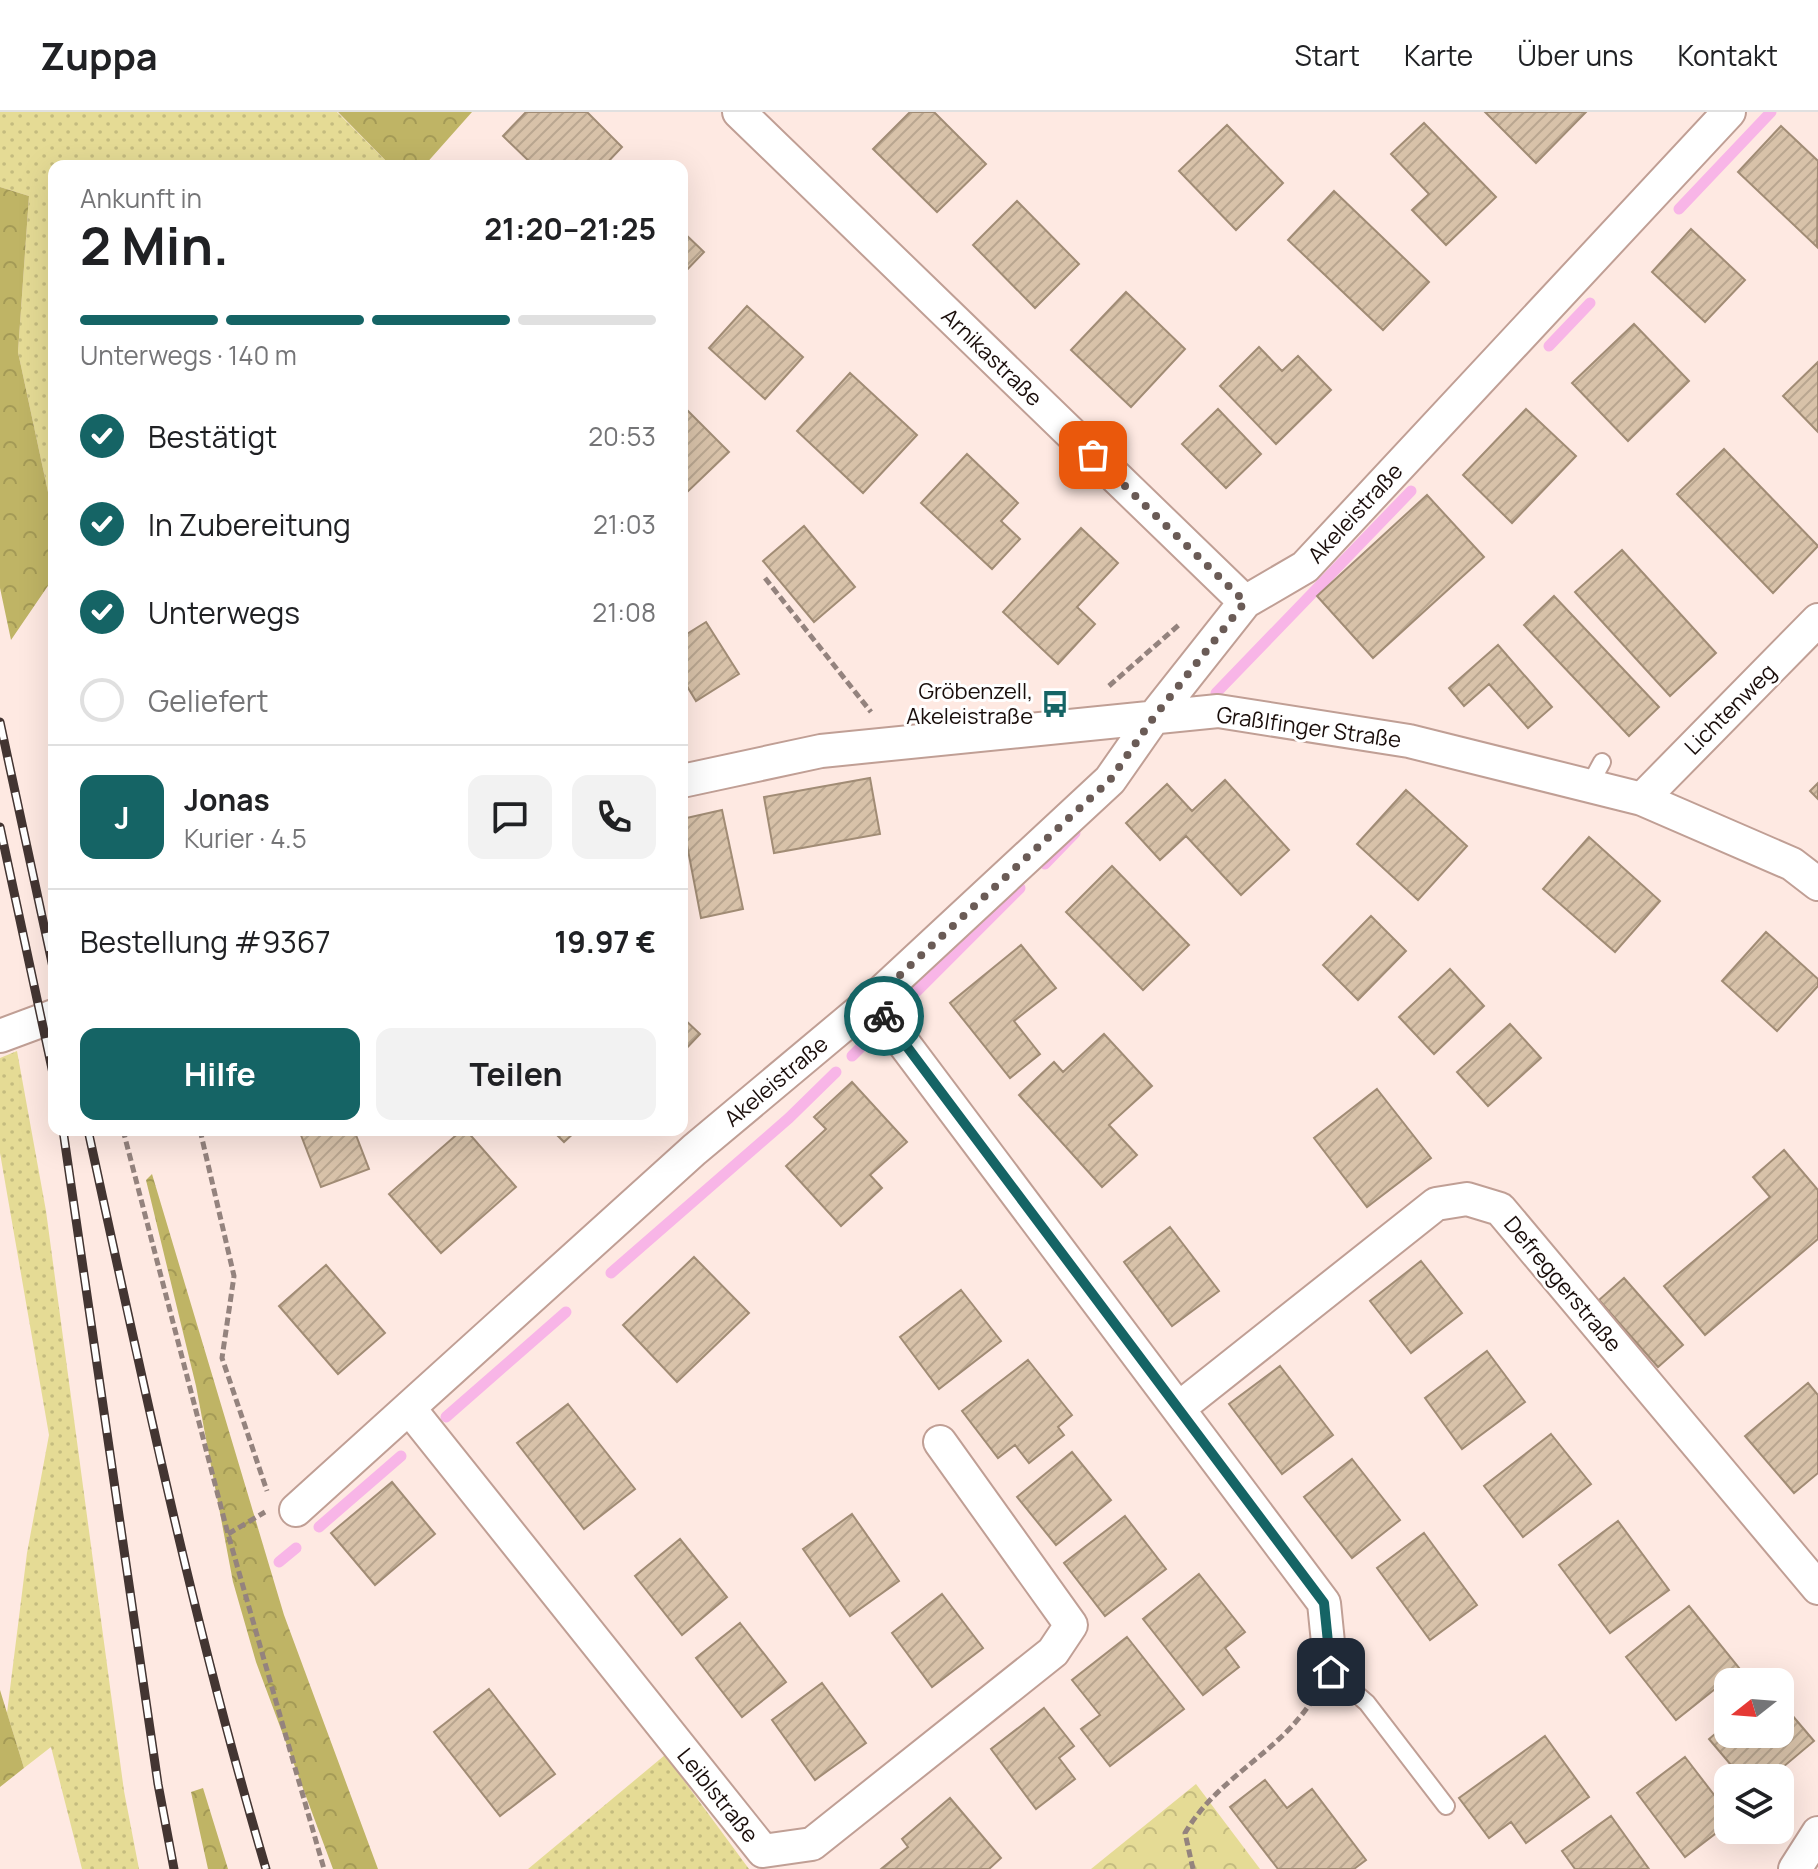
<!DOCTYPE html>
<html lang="de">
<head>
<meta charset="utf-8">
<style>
	body { margin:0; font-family:Manrope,sans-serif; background:#f2f2f2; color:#202124; height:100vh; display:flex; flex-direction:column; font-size:30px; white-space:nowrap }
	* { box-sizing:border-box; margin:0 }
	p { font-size:26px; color:#757577 }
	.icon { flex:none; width:44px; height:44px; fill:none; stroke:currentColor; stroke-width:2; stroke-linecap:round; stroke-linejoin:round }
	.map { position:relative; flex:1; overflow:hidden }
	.side { position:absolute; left:48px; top:48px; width:640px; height:976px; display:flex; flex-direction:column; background:#fff; border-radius:16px; box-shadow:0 8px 32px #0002 }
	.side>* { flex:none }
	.needle { width:52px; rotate:253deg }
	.tools { position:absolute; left:1714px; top:1556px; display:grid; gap:16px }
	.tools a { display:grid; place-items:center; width:80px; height:80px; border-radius:16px; background:#fff; box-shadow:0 8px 32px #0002; font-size:40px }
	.pin { position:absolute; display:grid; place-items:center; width:68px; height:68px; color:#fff; margin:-34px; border-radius:16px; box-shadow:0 4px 12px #0006 }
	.courier { position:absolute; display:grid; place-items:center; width:80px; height:80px; margin:-40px; border:6px solid #156465; border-radius:50%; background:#fff; color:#222; box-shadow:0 2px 10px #0007 }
	.summary em { font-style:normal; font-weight:700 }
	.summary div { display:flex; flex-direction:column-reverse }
	.summary { display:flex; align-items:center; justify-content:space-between; height:136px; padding:0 32px }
	h1 { font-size:52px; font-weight:700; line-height:60px }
	.bar { display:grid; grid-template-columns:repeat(4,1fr); gap:12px 8px; align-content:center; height:96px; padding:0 32px }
	.bar i { height:10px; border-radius:6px; background:#e0e0e0 }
	.bar .current { background:#156465 }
	.bar p { grid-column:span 4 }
	.line { display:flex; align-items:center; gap:20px; padding:0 32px; border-top:2px solid #e0e0e0 }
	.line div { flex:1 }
	.round { display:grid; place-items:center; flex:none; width:84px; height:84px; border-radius:16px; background:#f2f2f2 }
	ol { padding:0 32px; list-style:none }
	li { display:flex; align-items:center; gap:24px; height:88px }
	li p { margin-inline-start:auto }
	li .icon { padding:8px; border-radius:50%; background:#156465; color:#fff; stroke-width:4 }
	li:last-child { color:#757577 }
	li i { width:44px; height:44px; border:4px solid #e0e0e0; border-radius:50% }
	.button { display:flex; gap:16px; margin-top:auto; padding:16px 32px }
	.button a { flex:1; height:92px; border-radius:16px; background:#156465; color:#fff; font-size:32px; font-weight:700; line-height:92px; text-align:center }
	.button a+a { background:#f2f2f2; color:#202124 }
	header { display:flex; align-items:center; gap:48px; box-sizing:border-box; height:112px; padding:0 40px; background:#fff; border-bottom:2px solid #e0e0e0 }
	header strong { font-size:38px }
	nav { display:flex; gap:44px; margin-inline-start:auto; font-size:28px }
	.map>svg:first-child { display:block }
	.grass { fill:url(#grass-dots) }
	.forest { fill:url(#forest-crowns) }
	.park { fill:url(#park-crowns) }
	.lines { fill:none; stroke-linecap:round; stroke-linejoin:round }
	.stream { stroke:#f8b5e7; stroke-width:11 }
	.building { fill:url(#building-hatch); stroke:#a18c75; stroke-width:2 }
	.lane-casing { stroke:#c09f95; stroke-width:20 }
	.street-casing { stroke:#c09f95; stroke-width:36 }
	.path { stroke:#94837e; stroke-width:5; stroke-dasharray:8 4; stroke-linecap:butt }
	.lane { stroke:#fff; stroke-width:16 }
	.street { stroke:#fff; stroke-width:32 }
	.rail-casing { stroke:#433532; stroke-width:9 }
	.rail { stroke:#fff; stroke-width:6; stroke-dasharray:18; stroke-linecap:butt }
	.done { stroke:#6a5b56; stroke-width:8; stroke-dasharray:0 14.4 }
	.route { stroke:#156465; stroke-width:10 }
	.labels { text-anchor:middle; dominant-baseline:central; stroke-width:6; stroke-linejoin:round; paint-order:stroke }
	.street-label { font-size:22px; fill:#1a0e0b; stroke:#fff }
	.poi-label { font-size:22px; fill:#1a0e0b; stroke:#fff; text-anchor:end }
</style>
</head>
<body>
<header>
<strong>Zuppa</strong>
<nav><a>Start</a><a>Karte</a><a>Über uns</a><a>Kontakt</a></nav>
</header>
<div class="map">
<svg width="1818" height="1757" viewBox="0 0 1818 1757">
	<defs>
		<pattern id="grass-dots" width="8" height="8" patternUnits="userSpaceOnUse" patternTransform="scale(2)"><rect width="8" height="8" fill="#e5db95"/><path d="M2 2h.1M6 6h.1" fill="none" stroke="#c4bb7f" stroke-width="1.8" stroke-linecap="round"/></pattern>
		<pattern id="forest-crowns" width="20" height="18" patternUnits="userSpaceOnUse" patternTransform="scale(2)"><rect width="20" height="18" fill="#bfb465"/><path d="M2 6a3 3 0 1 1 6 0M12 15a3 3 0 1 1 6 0" fill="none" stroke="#a49a56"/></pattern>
		<pattern id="park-crowns" width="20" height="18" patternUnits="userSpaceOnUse" patternTransform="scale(2)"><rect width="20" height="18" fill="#e5db95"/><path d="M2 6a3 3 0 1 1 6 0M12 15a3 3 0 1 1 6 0" fill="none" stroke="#c4bb7f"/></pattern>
		<pattern id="building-hatch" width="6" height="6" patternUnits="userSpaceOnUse" patternTransform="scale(2)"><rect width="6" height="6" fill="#d8c2a9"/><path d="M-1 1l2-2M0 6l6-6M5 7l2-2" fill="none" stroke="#b9a690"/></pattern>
	</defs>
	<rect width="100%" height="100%" fill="#fee9e2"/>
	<path class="grass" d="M0,0H337L391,54H54V408L18,240L29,84L0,75Z
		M17,939L46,1099L124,1679L139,1757H82L51,1635L24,1656L7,1601L27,1441L49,1323L0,1041V946Z
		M665,1643L749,1757H528Z"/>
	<path class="forest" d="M338,0H472L424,54H391Z
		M0,75L29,84L18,240L54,408V465L11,528L0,476Z
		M152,1062L284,1503L378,1757H333L256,1550L233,1470L196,1274L146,1068Z
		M0,1578L24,1656L0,1675Z
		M203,1676L228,1757H208L191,1680Z"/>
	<path class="park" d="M1196,1672L1260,1757H1091Z"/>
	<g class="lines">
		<path class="stream" d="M1679,97L1771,0
			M1549,234L1590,191
			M1216,581L1411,379
			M1045,752L1075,721
			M901,895L1020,776
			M852,944L873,923
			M611,1161L789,1006L836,960
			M446,1305L566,1200
			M319,1415L401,1344
			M279,1450L296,1436"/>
	</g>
	<path class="building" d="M526,0H587L622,35L604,54H534L503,24Z
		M910,0H934L986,52L937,100L873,37Z
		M1485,0H1586L1536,51Z
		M1424,11L1496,85L1446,133L1412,98L1429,82L1391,42Z
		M1227,13L1283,71L1236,118L1179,59Z
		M1781,14L1818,49L1817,135L1738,60Z
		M1334,79L1429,170L1383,218L1288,128Z
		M1017,89L1079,152L1035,196L973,133Z
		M1691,117L1745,168L1705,210L1652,160Z
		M682,119L704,140L682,163Z
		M1126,180L1185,237L1131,295L1071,238Z
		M747,194L803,245L765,287L709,236Z
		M1634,212L1689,269L1628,329L1572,271Z
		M1259,235L1282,259L1298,244L1331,278L1276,332L1220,274Z
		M1818,250V320L1783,284Z
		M850,261L917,323L863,381L797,319Z
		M682,293L729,340L682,385Z
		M1218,297L1261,342L1226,376L1182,332Z
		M1526,297L1576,344L1512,411L1463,363Z
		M1724,337L1818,434L1773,481L1677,382Z
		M967,342L1018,391L1001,409L1020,427L992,457L921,391Z
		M1427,383L1484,445L1373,546L1317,484Z
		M804,414L855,475L814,510L763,449Z
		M1081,416L1118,451L1077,495L1095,512L1058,552L1003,500Z
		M1622,438L1716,541L1670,584L1575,480Z
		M1554,484L1659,595L1629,624L1524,513Z
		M706,510L739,562L696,589L682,566V525Z
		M1498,533L1552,595L1528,616L1489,572L1464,594L1449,576Z
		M870,666L880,722L774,741L764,685Z
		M1225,668L1289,738L1241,783L1186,724L1160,748L1126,711L1167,672L1192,699Z
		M1818,671V687L1810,679Z
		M1406,678L1467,734L1418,788L1357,732Z
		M722,698L743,797L701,806L682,707Z
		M1589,725L1660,789L1615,840L1543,777Z
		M1112,754L1189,833L1143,878L1066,800Z
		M1371,804L1406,839L1358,888L1323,853Z
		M1766,820L1818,867V874L1777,919L1722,869Z
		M1021,833L1056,876L1014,909L1040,942L1010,966L950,891Z
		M1450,857L1484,894L1434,942L1399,905Z
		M682,905L700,922L682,941Z
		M1510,912L1541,946L1488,994L1457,960Z
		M1104,922L1152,974L1109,1013L1137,1043L1102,1075L1019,983L1054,950L1063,960Z
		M852,970L907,1030L870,1063L882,1076L841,1114L786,1054L826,1017L814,1005Z
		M1377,977L1431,1046L1367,1095L1314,1026Z
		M299,1018H354L369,1057L321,1075Z
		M462,1018H466L516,1075L441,1141L389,1082Z
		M552,1018H577L564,1030Z
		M1784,1038L1818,1078V1127L1705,1223L1664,1174L1770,1085L1753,1065Z
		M1170,1115L1219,1179L1172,1214L1124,1150Z
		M694,1145L749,1201L677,1270L623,1213Z
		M1421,1149L1462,1201L1411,1241L1370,1189Z
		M326,1153L385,1221L338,1262L279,1194Z
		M1624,1166L1683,1233L1658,1255L1599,1188Z
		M961,1178L1001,1229L939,1277L900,1225Z
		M1487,1239L1525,1290L1462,1337L1425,1286Z
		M1028,1248L1072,1303L1058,1315L1064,1323L1029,1351L1015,1333L998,1346L962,1299Z
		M1280,1254L1333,1323L1282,1362L1229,1292Z
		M1808,1271L1818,1283V1361L1794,1381L1745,1324Z
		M568,1292L635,1377L584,1417L517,1331Z
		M1551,1322L1591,1372L1523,1425L1484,1374Z
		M1072,1340L1111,1388L1056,1433L1017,1385Z
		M1352,1347L1400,1408L1352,1446L1304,1385Z
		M392,1370L435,1422L375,1473L331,1421Z
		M852,1402L899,1469L850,1504L803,1437Z
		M1125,1404L1166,1457L1105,1504L1064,1451Z
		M1618,1409L1669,1478L1610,1521L1559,1453Z
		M1424,1421L1477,1493L1430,1528L1377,1456Z
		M680,1427L727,1485L682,1523L635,1464Z
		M1199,1462L1245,1520L1225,1536L1239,1555L1203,1583L1143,1507Z
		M942,1482L983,1536L932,1575L892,1521Z
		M1689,1494L1740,1557L1676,1608L1626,1545Z
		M740,1511L786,1570L742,1605L696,1546Z
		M1127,1525L1184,1597L1110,1654L1081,1617L1100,1603L1072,1568Z
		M822,1571L866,1631L815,1668L772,1608Z
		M489,1577L555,1662L500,1704L434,1620Z
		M1780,1589L1814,1629L1770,1666H1742L1709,1627L1728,1611V1622H1780Z
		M1044,1596L1074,1634L1059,1646L1075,1667L1036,1697L991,1637Z
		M1545,1624L1589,1685L1526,1731L1511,1710L1489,1726L1459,1686Z
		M1685,1645L1728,1701V1712L1685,1745L1637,1681Z
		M1265,1668L1287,1696L1312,1677L1366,1748L1354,1757H1278L1230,1695Z
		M950,1686L1001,1746L989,1757H881L908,1735L902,1727Z
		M1611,1704L1649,1757H1575L1562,1739Z"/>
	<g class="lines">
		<g class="lane-casing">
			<path id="lane" d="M1589,674L1602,650
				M1331,1560L1367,1591L1446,1694"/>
		</g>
		<g class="street-casing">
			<path id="street" d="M739,0L1245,490
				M682,669L821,639L1218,599L1409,629L1642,687L1792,752L1818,772
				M1642,687L1818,508
				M872,889L1324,1491L1331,1560
				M0,924L54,904
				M409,1296L763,1739L812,1732L1053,1540L1071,1513L940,1330
				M1179,1296L1436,1092L1467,1087L1500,1097L1818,1476
				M296,1398L694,1038L872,889L1110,668L1154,605L1245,490L1305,455L1729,0
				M1795,1757L1818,1721"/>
		</g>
		<path class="path" d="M765,466L871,600
			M1109,574L1180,512
			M123,1018L228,1422L324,1757
			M200,1018L234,1164L222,1246L267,1379
			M228,1422L265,1400
			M1193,1757L1185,1721C1218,1665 1276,1643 1312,1589"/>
		<use href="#lane" class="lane"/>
		<use href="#street" class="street"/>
		<g class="rail-casing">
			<path id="rail" d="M0,610L54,860
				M0,715L54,966
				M63,1018L158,1672L174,1757
				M88,1018C142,1266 194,1514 266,1757"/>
		</g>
		<use href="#rail" class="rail"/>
	</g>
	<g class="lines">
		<path class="done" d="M884,904L872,889L1110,668L1154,605L1245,490L1093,343"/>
		<path class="route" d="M884,904L1324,1491L1331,1560"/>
	</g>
	<defs>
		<g id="bus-bare" transform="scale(2.16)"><path d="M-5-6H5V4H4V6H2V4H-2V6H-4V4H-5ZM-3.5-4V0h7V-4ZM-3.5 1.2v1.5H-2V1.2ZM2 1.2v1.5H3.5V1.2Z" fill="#156465" stroke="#fff" stroke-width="2.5" paint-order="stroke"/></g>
	</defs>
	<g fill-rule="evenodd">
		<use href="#bus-bare" x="1055" y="592"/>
	</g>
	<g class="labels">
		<g class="street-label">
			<text transform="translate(992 245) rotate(44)">Arnikastraße</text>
			<text transform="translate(1355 401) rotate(-47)">Akeleistraße</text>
			<text transform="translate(1730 597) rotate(-45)">Lichtenweg</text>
			<text transform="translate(1309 615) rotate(8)">Graßlfinger Straße</text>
			<text transform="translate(776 969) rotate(-40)">Akeleistraße</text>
			<text transform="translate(1563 1172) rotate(50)">Defreggerstraße</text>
			<text transform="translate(718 1683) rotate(51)">Leiblstraße</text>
		</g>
		<g class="poi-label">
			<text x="1033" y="579">Gröbenzell,<tspan x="1033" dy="25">Akeleistraße</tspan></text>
		</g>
	</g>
</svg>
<div class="tools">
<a><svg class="needle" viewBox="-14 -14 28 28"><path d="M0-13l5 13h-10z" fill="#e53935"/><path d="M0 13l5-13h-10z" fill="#757577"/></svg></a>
<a><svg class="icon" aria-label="layers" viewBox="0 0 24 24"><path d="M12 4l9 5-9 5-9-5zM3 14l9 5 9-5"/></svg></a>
</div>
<div class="pin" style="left:1093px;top:343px;background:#ea580c"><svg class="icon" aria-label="bag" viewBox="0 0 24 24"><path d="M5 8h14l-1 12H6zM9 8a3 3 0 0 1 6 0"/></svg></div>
<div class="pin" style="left:1331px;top:1560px;background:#1f2937"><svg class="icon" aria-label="home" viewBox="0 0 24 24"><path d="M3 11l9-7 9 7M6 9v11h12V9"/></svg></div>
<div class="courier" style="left:884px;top:904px"><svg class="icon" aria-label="bike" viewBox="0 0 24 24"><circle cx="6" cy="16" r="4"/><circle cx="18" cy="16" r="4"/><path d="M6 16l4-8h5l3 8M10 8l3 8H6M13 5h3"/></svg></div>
<section class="side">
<div class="summary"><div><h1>2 Min.</h1><p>Ankunft in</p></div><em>21:20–21:25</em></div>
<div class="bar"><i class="current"></i><i class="current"></i><i class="current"></i><i></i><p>Unterwegs · 140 m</p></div>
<ol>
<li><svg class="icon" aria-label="check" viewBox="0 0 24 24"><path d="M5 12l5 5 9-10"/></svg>Bestätigt<p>20:53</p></li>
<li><svg class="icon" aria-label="check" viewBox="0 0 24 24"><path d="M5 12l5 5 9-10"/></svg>In Zubereitung<p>21:03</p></li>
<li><svg class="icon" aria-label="check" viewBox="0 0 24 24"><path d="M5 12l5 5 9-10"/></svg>Unterwegs<p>21:08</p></li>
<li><i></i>Geliefert</li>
</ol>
<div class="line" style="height:144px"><b class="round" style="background:#156465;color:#fff">J</b><div><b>Jonas</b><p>Kurier · 4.5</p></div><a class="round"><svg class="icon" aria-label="chat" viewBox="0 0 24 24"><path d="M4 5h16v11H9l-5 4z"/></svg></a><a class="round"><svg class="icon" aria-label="phone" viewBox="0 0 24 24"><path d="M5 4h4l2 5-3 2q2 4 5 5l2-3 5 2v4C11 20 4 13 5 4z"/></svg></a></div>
<div class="line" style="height:104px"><div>Bestellung #9367</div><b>19.97 €</b></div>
<div class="button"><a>Hilfe</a><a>Teilen</a></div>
</section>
</div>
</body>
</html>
